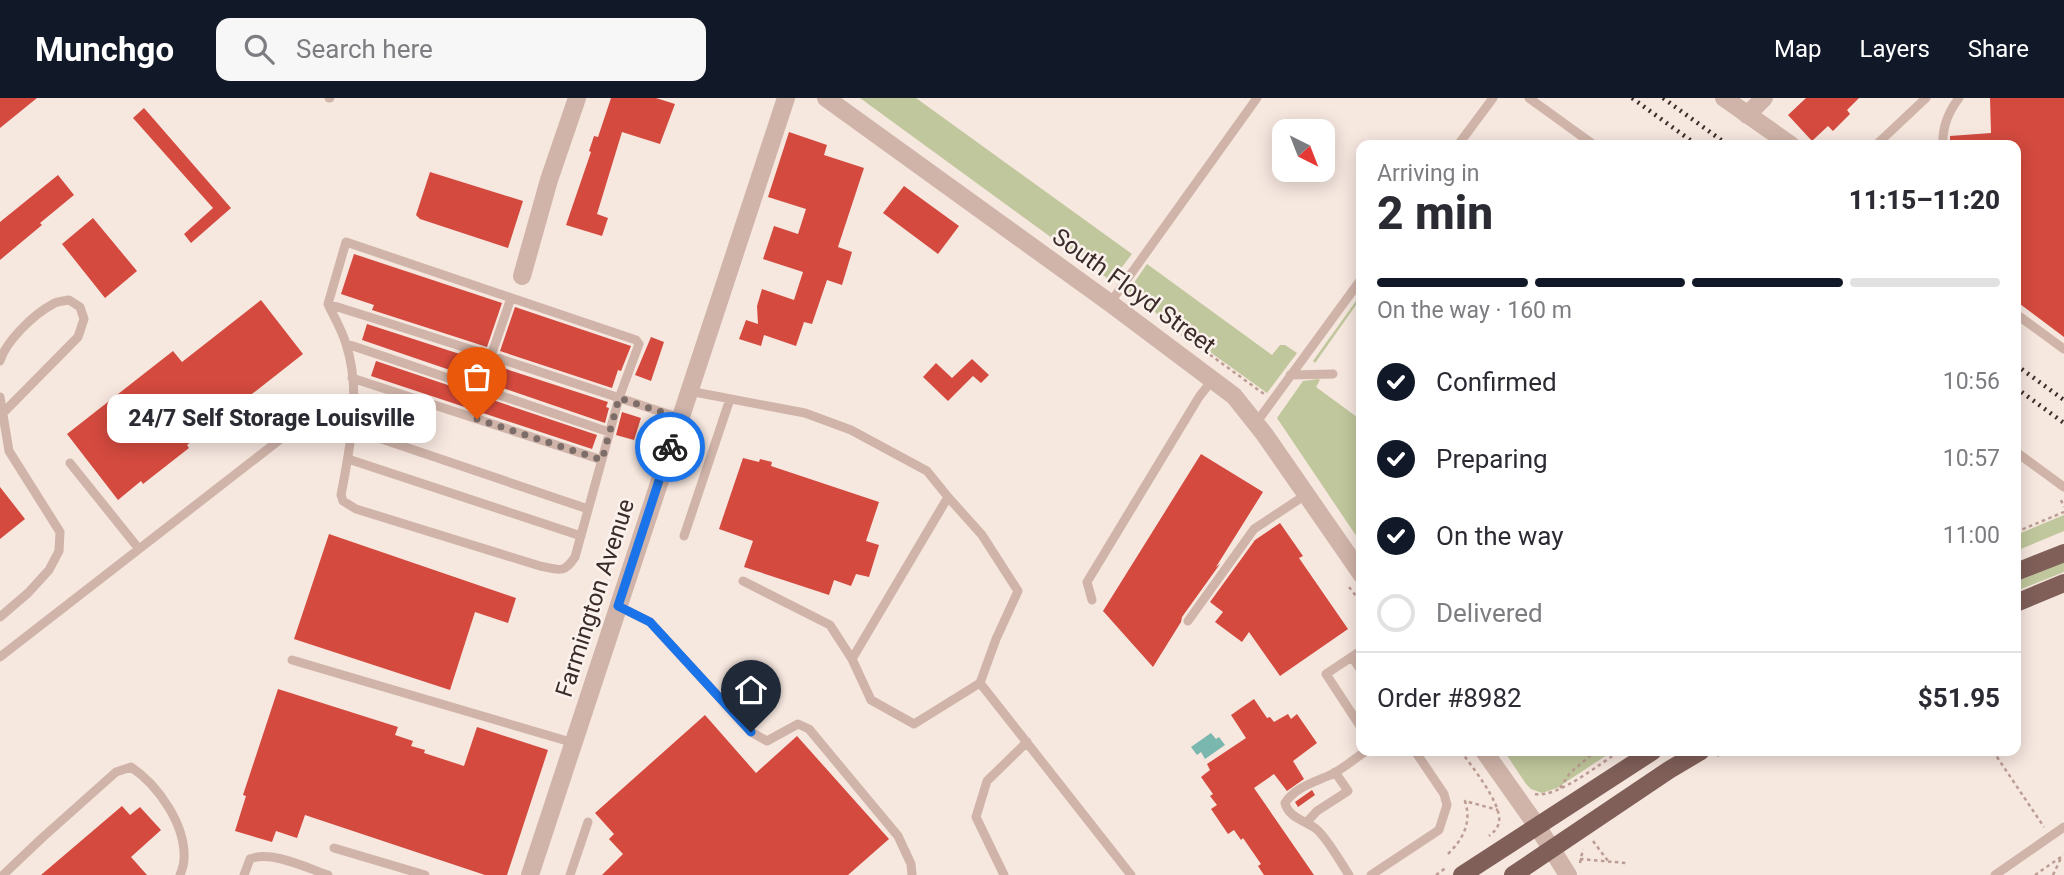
<!DOCTYPE html>
<html lang="en">
<head>
<meta charset="utf-8">
<style>
	body { margin:0; font-family:Roboto,sans-serif; background:#f7f7f7; color:#2b2b33; height:100vh; display:flex; flex-direction:column; font-size:26px; white-space:nowrap }
	* { box-sizing:border-box; margin:0 }
	p { font-size:23px; color:#7c7c81 }
	.icon { flex:none; width:38px; height:38px; fill:none; stroke:currentColor; stroke-width:2; stroke-linecap:round; stroke-linejoin:round }
	.map { position:relative; flex:1; overflow:hidden }
	.side { position:absolute; left:1356px; top:42px; width:665px; height:616px; display:flex; flex-direction:column; background:#fff; border-radius:14px; box-shadow:0 4px 18px #0003 }
	.side>* { flex:none }
	.needle { width:46px; rotate:138deg }
	.fabs { position:absolute; left:1272px; top:21px; display:grid; gap:14px }
	.fabs a { display:grid; place-items:center; width:63px; height:63px; border-radius:14px; background:#fff; box-shadow:0 4px 18px #0003; font-size:35px }
	.pin { position:absolute; display:grid; place-items:center; width:60px; height:60px; color:#fff; margin:-72px -30px; border-radius:50% 50% 50% 0; rotate:-45deg; box-shadow:0 0 7px #0007 }
	.pin .icon { rotate:45deg }
	.courier { position:absolute; display:grid; place-items:center; width:70px; height:70px; margin:-35px; border:5px solid #1a73e8; border-radius:50%; background:#fff; color:#222; box-shadow:0 2px 9px #0007 }
	.bubble { position:absolute; height:49px; border-radius:14px; background:#fff; box-shadow:0 4px 18px #0003; font-size:23px; font-weight:800; line-height:49px; text-align:center }
	.overview em { font-style:normal; font-weight:800 }
	.overview div { display:flex; flex-direction:column-reverse }
	.overview { display:flex; align-items:center; justify-content:space-between; height:119px; padding:0 21px }
	h1 { font-size:46px; font-weight:800; line-height:52px }
	.bar { display:grid; grid-template-columns:repeat(4,1fr); gap:10px 7px; align-content:center; height:84px; padding:0 21px }
	.bar i { height:9px; border-radius:5px; background:#e1e1e2 }
	.bar .on { background:#111827 }
	.bar p { grid-column:span 4 }
	.line { display:flex; align-items:center; gap:18px; padding:0 21px; border-top:2px solid #e1e1e2 }
	.line div { flex:1 }
	ol { padding:0 21px; list-style:none }
	li { display:flex; align-items:center; gap:21px; height:77px }
	li p { margin-inline-start:auto }
	li .icon { padding:7px; border-radius:50%; background:#111827; color:#fff; stroke-width:4 }
	li:last-child { color:#7c7c81 }
	li i { width:38px; height:38px; border:4px solid #e1e1e2; border-radius:50% }
	header { display:flex; align-items:center; gap:42px; box-sizing:border-box; height:98px; padding:0 35px; background:#111827; color:#fff }
	header strong { font-size:33px }
	nav { display:flex; gap:38px; margin-inline-start:auto; font-size:24px }
	.search { width:490px; height:63px; background:#f7f7f7; display:flex; align-items:center; gap:18px; box-sizing:border-box; padding:0 24px; border-radius:14px; color:#7c7c81; font-size:26px }
	.map>svg:first-child { display:block }
	.green { fill:#c0c79c }
	.water { fill:#7ab7af }
	.building { fill:#d44a3f }
	.lines { fill:none; stroke-linecap:round; stroke-linejoin:round }
	.path { stroke:#bc9d93; stroke-width:2.5; stroke-dasharray:3.5 3.5; stroke-linecap:butt }
	.service { stroke:#d0b4a9; stroke-width:9 }
	.minor { stroke:#d0b4a9; stroke-width:18 }
	.tertiary { stroke:#d0b4a9; stroke-width:18 }
	.primary { stroke:#805f59; stroke-width:18 }
	.rail { stroke:#3c2c29; stroke-width:4.5; stroke-dasharray:2 5; stroke-linecap:butt }
	.done { stroke:#7d6d69; stroke-width:7; stroke-dasharray:0 12.6 }
	.route { stroke:#1a73e8; stroke-width:9 }
	.labels { text-anchor:middle; dominant-baseline:central; stroke-width:5; stroke-linejoin:round; paint-order:stroke }
	.street-label { font-size:24px; fill:#3c2c29; stroke:#fcf2ed }
</style>
</head>
<body>
<header>
<strong>Munchgo</strong>
<div class="search"><svg class="icon" aria-label="search" viewBox="0 0 24 24"><circle cx="10" cy="10" r="6"/><path d="M15 15l6 6"/></svg>Search here</div>
<nav><a>Map</a><a>Layers</a><a>Share</a></nav>
</header>
<div class="map">
<svg width="2064" height="777" viewBox="0 0 2064 777">
	<rect width="100%" height="100%" fill="#f6e7df"/>
	<path class="green" d="M860,0H916L1132,156L1111,183Z
		M1147,166L1272,257L1280,247H1285L1297,255L1267,295L1131,197L1128,195L1129,192Z
		M1361,196V200L1315,265L1313,263Z
		M1318,281L1320,282L1316,289L1361,322V445L1277,320L1303,283Z
		M2064,417V433L2016,453V437Z
		M2064,464V474L2016,493V484Z
		M1504,653H1613L1557,690L1542,695L1531,691L1526,686Z"/>
	<path class="water" d="M1211,635L1216,641L1219,639L1225,647L1205,661L1201,654L1197,657L1191,649Z"/>
	<path class="building" d="M0,0H37L0,30Z
		M611,0H656L675,6L660,46L622,34L597,116L608,120L602,138L566,127L591,54L589,53L594,38L598,39Z
		M1806,0H1859L1847,12L1850,16L1833,33L1828,28L1812,43L1788,17Z
		M1990,0H2064V239L2016,203V47H1950V38L1991,35Z
		M144,10L231,110L191,145L184,136L213,110L133,20Z
		M789,34L827,47L824,57L864,70L838,149L852,154L842,187L827,182L812,226L804,224L796,248L764,237L761,248L739,241L746,222L758,226L757,208L762,191L794,202L803,174L763,161L774,128L798,136L806,111L768,99Z
		M430,74L523,103L508,150L420,121L416,117Z
		M58,77L74,97L40,125L42,127L0,162V124Z
		M904,88L959,128L938,156L883,115Z
		M93,120L137,173L105,200L62,146Z
		M354,156L502,205L487,249L372,212L374,207L341,196Z
		M261,202L303,256L187,347L189,350L143,386L141,383L118,402L67,336L173,253L182,264Z
		M515,209L631,248L621,273L618,272L612,290L500,253Z
		M367,226L608,304L606,309L609,310L605,325L362,242Z
		M651,239L664,244L651,283L635,277Z
		M972,261L989,277L981,285L973,278L948,303L923,279L936,265L952,280Z
		M376,263L597,337L592,351L371,278Z
		M622,314L641,320L634,342L616,337Z
		M1201,356L1263,394L1216,469L1220,466L1182,519L1181,524L1153,569L1103,513Z
		M743,360L759,364L760,361L772,364L771,368L879,404L866,443L879,447L869,479L856,476L851,488L834,482L829,497L744,469L753,443L719,431Z
		M0,389L25,421L0,441Z
		M1280,425L1303,458L1299,460L1348,531L1280,578L1249,534L1242,544L1215,524L1223,514L1210,504L1255,442Z
		M329,436L516,500L508,525L475,514L450,592L294,541Z
		M278,591L398,629L395,637L413,643L411,648L425,652L424,655L464,668L477,629L548,652L507,777H485L305,717L297,740L276,733L272,744L235,733L246,698L243,697Z
		M1254,601L1267,620L1270,619L1274,624L1288,616L1291,621L1297,616L1317,645L1293,663L1304,681L1287,693L1274,676L1254,690L1314,777H1264L1258,768L1261,766L1243,740L1241,742L1234,732L1228,736L1211,711L1217,707L1210,698L1213,696L1201,679L1210,672L1207,666L1246,640L1231,617Z
		M705,617L756,675L797,638L889,741L848,777H602L623,756L609,741L614,736L595,715Z
		M1312,692L1315,697L1298,709L1295,704Z
		M122,708L130,717L140,709L161,732L131,759L147,777H41Z"/>
	<g class="lines">
		<path class="path" d="M1176,232L1264,296
			M2061,402L2064,409
			M2016,434L2064,414
			M1349,489L1362,506
			M1461,653C1471,668 1502,705 1499,724C1498,730 1494,734 1489,738
			M1993,653L2044,729
			M1717,658L1726,653
			M1560,690L1570,675L1596,653
			M1535,696C1556,701 1601,665 1620,653
			M1593,743L1608,763
			M1448,756C1463,741 1472,725 1465,703L1498,712
			M1580,761L1626,765
			M1580,765L1583,751
			M1436,777L1447,769
			M2035,777L2064,757
			M2053,777L2061,760"/>
		<path class="service" d="M329,0H330
			M1529,0L1594,47
			M1458,47L1493,0
			M1876,47L1926,0
			M1943,47C1942,30 1949,13 1959,0
			M1110,205L1257,0
			M328,206C334,219 342,232 346,246C362,294 350,349 341,397L343,403L356,411L540,468C559,472 564,476 575,459L619,300L639,246L636,242L346,144L328,206C446,243 563,281 680,320
			M2016,216L2064,251
			M347,246L609,334
			M491,258L511,200
			M0,263C6,243 34,216 53,206C57,203 64,203 69,202L80,209L84,221L78,239L2,316
			M1290,277L1333,276
			M352,280L602,362
			M689,293L805,315L851,332L927,373L948,399L852,561
			M0,299L9,353L60,434L59,453L49,472L28,495L0,519
			M1256,325L1362,180
			M352,331L588,411
			M2016,354L2064,389
			M348,361L581,438
			M70,365L139,451
			M948,399L982,437L1018,493L996,541L980,585L1131,777
			M684,438L730,301
			M743,483L830,527L852,561L871,602L914,626L980,585
			M1092,502L1087,484L1199,299L1213,281
			M618,508L650,524L751,634L767,643L798,626L809,631L898,738L911,766L912,777
			M1188,523L1254,431L1307,396
			M1362,552L1326,576L1362,631
			M0,559L300,326
			M1352,559L1362,574
			M292,562L574,645
			M1306,725L1317,713L1348,693L1335,674
			M334,750L425,777
			M3,777L42,740L116,674L131,669C158,687 186,727 184,761C184,766 182,772 180,777
			M244,777L250,761C271,752 307,770 328,777
			M570,777L588,724
			M1004,777L976,719L987,683L1027,644
			M1349,777C1340,764 1327,739 1315,730C1304,722 1289,720 1285,705C1295,690 1312,685 1328,678C1341,673 1354,661 1366,653
			M1371,777L1439,732L1447,707L1444,696L1415,653
			M1995,777L2064,729"/>
		<path class="minor" d="M1724,0L1791,47
			M1747,17L1764,0
			M522,178L549,82L577,0
			M530,777L786,0"/>
		<path class="tertiary" d="M826,0L1110,205L1234,298L1265,337L1362,477
			M1484,653L1537,728L1568,777"/>
		<path class="primary" d="M2016,474L2064,455
			M2016,505L2064,485
			M1462,777L1653,653
			M1513,777L1669,672L1701,653"/>
		<path class="rail" d="M1632,0L1697,47
			M1663,0L1728,47
			M2016,267L2064,302
			M2016,290L2064,325"/>
	</g>
	<g class="lines">
		<path class="done" d="M477,321L602,362L619,300L680,320L670,349"/>
		<path class="route" d="M670,349L618,508L650,524L751,634"/>
	</g>
	<g class="labels">
		<g class="street-label">
			<text transform="translate(1134 193) rotate(36)">South Floyd Street</text>
			<text transform="translate(595 500) rotate(-72)">Farmington Avenue</text>
		</g>
	</g>
</svg>
<div class="fabs">
<a><svg class="needle" viewBox="-14 -14 28 28"><path d="M0-13l5 13h-10z" fill="#e53935"/><path d="M0 13l5-13h-10z" fill="#7c7c81"/></svg></a>
</div>
<div class="pin" style="left:477px;top:321px;background:#ea580c"><svg class="icon" aria-label="bag" viewBox="0 0 24 24"><path d="M5 8h14l-1 12H6zM9 8a3 3 0 0 1 6 0"/></svg></div>
<div class="pin" style="left:751px;top:634px;background:#1f2937"><svg class="icon" aria-label="home" viewBox="0 0 24 24"><path d="M3 11l9-7 9 7M6 9v11h12V9"/></svg></div>
<div class="courier" style="left:670px;top:349px"><svg class="icon" aria-label="bike" viewBox="0 0 24 24"><circle cx="6" cy="16" r="4"/><circle cx="18" cy="16" r="4"/><path d="M6 16l4-8h5l3 8M10 8l3 8H6M13 5h3"/></svg></div>
<div class="bubble" style="left:107px;top:296px;width:329px">24/7 Self Storage Louisville</div>
<section class="side">
<div class="overview"><div><h1>2 min</h1><p>Arriving in</p></div><em>11:15–11:20</em></div>
<div class="bar"><i class="on"></i><i class="on"></i><i class="on"></i><i></i><p>On the way · 160 m</p></div>
<ol>
<li><svg class="icon" aria-label="check" viewBox="0 0 24 24"><path d="M5 12l5 5 9-10"/></svg>Confirmed<p>10:56</p></li>
<li><svg class="icon" aria-label="check" viewBox="0 0 24 24"><path d="M5 12l5 5 9-10"/></svg>Preparing<p>10:57</p></li>
<li><svg class="icon" aria-label="check" viewBox="0 0 24 24"><path d="M5 12l5 5 9-10"/></svg>On the way<p>11:00</p></li>
<li><i></i>Delivered</li>
</ol>
<div class="line" style="height:91px"><div>Order #8982</div><b>$51.95</b></div>
</section>
</div>
</body>
</html>
